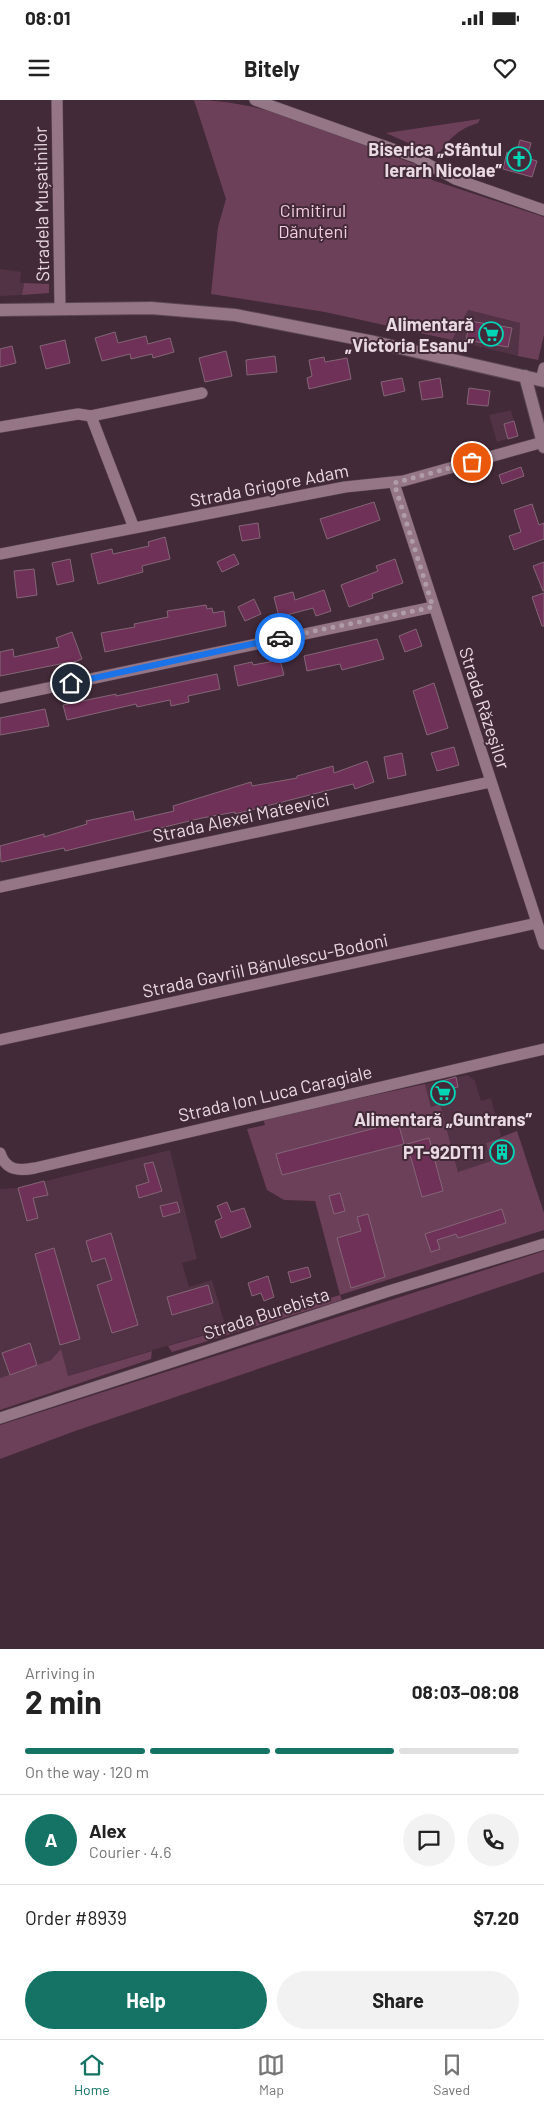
<!DOCTYPE html>
<html lang="en">
<head>
<meta charset="utf-8">
<style>
	body { margin:0; font-family:Barlow,sans-serif; background:#f2f2f2; color:#222; height:100vh; display:flex; flex-direction:column; font-size:19px; white-space:nowrap }
	* { box-sizing:border-box; margin:0 }
	p { font-size:16px; color:#767676 }
	.icon { flex:none; width:28px; height:28px; fill:none; stroke:currentColor; stroke-width:2; stroke-linecap:round; stroke-linejoin:round }
	.map { position:relative; height:1549px; overflow:hidden }
	.panel { display:flex; flex-direction:column; background:#fff; flex:1 }
	.panel>* { flex:none }
	.pin { position:absolute; display:grid; place-items:center; width:42px; height:42px; color:#fff; margin:-21px; border:2px solid #fff; border-radius:50%; box-shadow:0 1px 5px #0007 }
	.courier { position:absolute; display:grid; place-items:center; width:50px; height:50px; margin:-25px; border:4px solid #1a73e8; border-radius:50%; background:#fff; color:#222; box-shadow:0 1px 6px #0007 }
	.overview em { font-style:normal; font-weight:700 }
	.overview div { display:flex; flex-direction:column-reverse }
	.overview { display:flex; align-items:center; justify-content:space-between; height:85px; padding:0 25px }
	h1 { font-size:32px; font-weight:700; line-height:38px }
	.bar { display:grid; grid-template-columns:repeat(4,1fr); gap:8px 5px; align-content:center; height:60px; padding:0 25px }
	.bar i { height:6px; border-radius:4px; background:#e0e0e0 }
	.bar .current { background:#147365 }
	.bar p { grid-column:span 4 }
	.line { display:flex; align-items:center; gap:12px; padding:0 25px; border-top:1px solid #e0e0e0 }
	.line div { flex:1 }
	.round { display:grid; place-items:center; flex:none; width:52px; height:52px; border-radius:26px; background:#f2f2f2 }
	.cta { display:flex; gap:10px; margin-top:auto; padding:10px 25px }
	.cta a { flex:1; height:58px; border-radius:30px; background:#147365; color:#fff; font-size:20px; font-weight:700; line-height:58px; text-align:center }
	.cta a+a { background:#f2f2f2; color:#222 }
	.status { display:flex; justify-content:space-between; align-items:center; height:35px; padding:0 25px; background:#fff; direction:ltr }
	.status svg { height:14px; fill:currentColor }
	header { display:flex; justify-content:space-between; align-items:center; height:65px; padding:0 25px; background:#fff; font-size:22px; font-weight:700 }
	.tab-bar { display:flex; justify-content:space-around; align-items:center; height:70px; border-top:1px solid #e0e0e0; background:#fff; font-size:14px; color:#767676 }
	.tab-bar a { display:grid; justify-items:center; gap:2px }
	.tab-bar .current { color:#147365 }
	.map>svg:first-child { display:block }
	.built { fill:#523345 }
	.green { fill:#6d405a }
	.building { fill:#703158; stroke:#836676 }
	.lines { fill:none; stroke-linecap:round; stroke-linejoin:round }
	.street-casing { stroke:#5b4652; stroke-width:12 }
	.secondary-casing { stroke:#5b4652; stroke-width:14 }
	.street { stroke:#947687; stroke-width:11 }
	.secondary { stroke:#947687; stroke-width:12 }
	.done { stroke:#af9ca6; stroke-width:5; stroke-dasharray:0 9 }
	.route { stroke:#1a73e8; stroke-width:6 }
	.labels { text-anchor:middle; dominant-baseline:central; stroke-width:4; stroke-linejoin:round; paint-order:stroke }
	.poi-label { font-size:18px; font-weight:bold; fill:#e9d9e2; stroke:#432a38; text-anchor:end }
	.street-label { font-size:18px; fill:#e9d9e2; stroke:#432a38 }
	.park-label { font-size:18px; fill:#f4cce1; stroke:#432a38 }
</style>
</head>
<body>
<div class="status"><b>08:01</b><svg viewBox="0 0 49 12"><path d="M0 12V9h3v3zM5 12V6h3v6zM10 12V3h3v9zM15 12V0h3v12zM26 1h20v11H26zM47 4h2v5h-2z"/></svg></div>
<header><svg class="icon" aria-label="menu" viewBox="0 0 24 24"><path d="M4 6h16M4 12h16M4 18h16"/></svg>Bitely<svg class="icon" aria-label="heart" viewBox="0 0 24 24"><path d="M12 20l-8-8c-3-5 5-10 8-4 3-6 11-1 8 4z"/></svg></header>
<div class="map">
<svg width="544" height="1549" viewBox="0 0 544 1549">
	<rect width="100%" height="100%" fill="#432a38"/>
	<path class="built" d="M0,169L21,172L20,183H24L22,195L0,196Z
		M467,210L520,223L518,256L452,240Z
		M511,310L518,336L497,342L489,315Z
		M468,975L475,981L481,1001L491,998L501,1036L486,1043L491,1061L458,1072L440,1004L431,1007L425,984Z
		M170,1050L197,1159L182,1163L189,1187L212,1180L226,1228L67,1276L61,1250L51,1260L0,1278V1089L18,1088Z"/>
	<path class="green" d="M194,0C270,0 347,39 418,65L432,80L544,117V235L538,260L518,256L520,223L468,210L452,240L325,212L211,194L218,127L226,99Z
		M480,19L478,23C458,29 449,39 437,56L386,33Z
		M24,183L49,184V193L22,195Z
		M425,984L431,1007L440,1004L458,1072L491,1061L486,1043L517,1031L544,1113V1130L340,1195L342,1200L172,1252L168,1246L340,1195L315,1101L284,1100L267,1090L247,1029L265,1025L263,1019Z
		M544,1151V1172L75,1331L0,1359V1325Z
		M61,1249L68,1276L152,1251L151,1259L0,1310V1278L51,1260Z"/>
	<path class="building" d="M520,40L531,43L527,58L537,61L532,77L503,69L507,52L516,55Z
		M470,221L512,228L508,247L466,240Z
		M115,232L118,243L146,236L148,244L170,238L174,252L153,258L152,254L131,259L130,254L102,261L95,238Z
		M65,240L70,263L46,269L40,246Z
		M12,246L16,263L0,267V249Z
		M226,251L232,276L205,282L199,258Z
		M275,256L277,272L247,275L246,260Z
		M324,257L325,262L347,258L351,279L309,289L307,278L312,276L309,260Z
		M402,278L405,291L384,296L381,282Z
		M440,278L443,297L422,300L419,282Z
		M469,288L490,291L488,306L467,304Z
		M514,321L518,336L508,339L504,324Z
		M521,367L524,376L502,384L499,375Z
		M374,402L380,420L327,439L320,419Z
		M532,404L539,425L544,423V439L514,450L509,436L521,432L514,410Z
		M258,423L260,438L242,441L239,426Z
		M165,437L170,459L142,466L143,472L98,484L91,454L112,449L113,454L149,446L148,442Z
		M234,454L239,464L222,472L217,462Z
		M70,459L74,481L57,485L52,463Z
		M395,459L403,483L372,494L373,498L349,507L341,485L378,471L376,466Z
		M544,462V491H543L533,466Z
		M34,469L37,495L17,498L14,471Z
		M324,490L331,511L316,516L313,508L279,517L274,497L293,492L295,500Z
		M544,493V526H542L532,497Z
		M254,499L261,514L245,521L238,507Z
		M206,505L207,509L212,508L213,513L224,511L226,526L105,552L101,533L135,527L134,524L168,517L167,511Z
		M416,529L422,546L405,552L399,536Z
		M72,532L82,559L66,565L65,563L0,576V552L13,549L14,557L59,547L56,538Z
		M377,539L384,559L342,570L340,564L307,571L304,556Z
		M280,560L284,575L238,586L234,566L252,562L253,565Z
		M217,574L220,589L188,596L189,602L171,606L170,600L137,607L136,604L67,620L63,605L116,594V596Z
		M434,583L448,628L427,635L413,591Z
		M45,609L49,626L0,635V618Z
		M454,647L459,665L437,671L431,653Z
		M402,653L406,675L388,679L384,657Z
		M367,661L374,682L355,689L353,684L235,714V712L202,718L65,751L64,748L1,762L0,746L44,734V737L87,724L86,721L133,711L135,720L174,711L173,706L251,682L252,686L297,678V676L333,666L334,673Z
		M456,977L458,987L448,989L451,1001L440,1004L436,989L444,987L442,981Z
		M398,1022L404,1044L282,1075L276,1054Z
		M429,1038L443,1091L422,1097L407,1044Z
		M508,1044L511,1055L496,1061L492,1049Z
		M153,1062L162,1091L139,1098L136,1086L149,1082L144,1064Z
		M44,1081L48,1095L33,1098L38,1118L27,1121L18,1088Z
		M340,1093L345,1111L334,1114L329,1096Z
		M177,1102L180,1112L163,1117L160,1106Z
		M227,1102L231,1112L244,1108L251,1127L221,1138L215,1121L222,1118L217,1106Z
		M502,1109L506,1123L458,1138L456,1134L437,1140L440,1149L431,1152L425,1134Z
		M368,1114L385,1177L351,1188L337,1138L361,1131L357,1117Z
		M111,1133L138,1225L112,1233L97,1185L112,1180L105,1158L92,1162L86,1141Z
		M54,1148L80,1239L60,1245L35,1154Z
		M308,1167L311,1177L291,1183L288,1172Z
		M268,1176L274,1197L264,1201L261,1193L252,1196L248,1183Z
		M208,1185L213,1203L172,1215L167,1197Z
		M30,1243L37,1265L10,1275L2,1253Z"/>
	<g class="lines">
		<g class="street-casing">
			<path id="street" d="M57,0L60,208
				M255,0L415,57L455,79L544,110
				M541,280L544,268
				M91,316L134,428
				M0,327L78,314L91,316L202,293
				M394,383L544,844
				M0,454L345,387L403,381L543,342
				M0,598L433,507
				M0,787L490,682
				M0,940L537,823
				M0,1053C6,1071 19,1071 35,1068L544,949
				M0,1318L389,1191L544,1144"/>
		</g>
		<g class="secondary-casing">
			<path id="secondary" d="M0,210L151,208L235,215L374,242L544,281
				M525,276L544,347"/>
		</g>
		<use href="#street" class="street"/>
		<use href="#secondary" class="secondary"/>
	</g>
	<g class="lines">
		<path class="done" d="M280,538L433,507L394,383L472,362"/>
		<path class="route" d="M71,583L280,538"/>
	</g>
	<defs>
		<g id="church-ring" transform="scale(1.25)"><circle r="9.5" fill="#432a38" stroke="#02d5b6" stroke-width="1.5"/><path d="M-1.2-6h2.4v3.5h3.3v2.4h-3.3V6h-2.4V-.1h-3.3v-2.4h3.3Z" fill="#02d5b6"/></g>
		<g id="supermarket-ring" transform="scale(1.25)"><circle r="9.5" fill="#432a38" stroke="#02d5b6" stroke-width="1.5"/><path d="M-6-5.5h2.5l.6 2H6L4.5 2H-2.5L-4.4-4H-6ZM-1.5 3.2a1.3 1.3 0 1 0 .1 0ZM3 3.2a1.3 1.3 0 1 0 .1 0Z" fill="#02d5b6"/></g>
		<g id="building-ring" transform="scale(1.25)"><circle r="9.5" fill="#432a38" stroke="#02d5b6" stroke-width="1.5"/><path d="M-4-6H4V6H1V3H-1V6H-4ZM-2.5-4.3h1.7v1.8h-1.7ZM.8-4.3h1.7v1.8H.8ZM-2.5-1h1.7V.8h-1.7ZM.8-1h1.7V.8H.8Z" fill="#02d5b6"/></g>
	</defs>
	<g fill-rule="evenodd">
		<use href="#church-ring" x="519" y="59"/>
		<use href="#supermarket-ring" x="491" y="234"/>
		<use href="#supermarket-ring" x="443" y="993"/>
		<use href="#building-ring" x="502" y="1052"/>
	</g>
	<g class="labels">
		<g class="poi-label">
			<text x="502" y="49">Biserica „Sfântul<tspan x="502" dy="21">Ierarh Nicolae”</tspan></text>
			<text x="474" y="224">Alimentară<tspan x="474" dy="21">„Victoria Esanu”</tspan></text>
			<text x="443" y="1019" text-anchor="middle">Alimentară „Guntrans”</text>
			<text x="484" y="1052">PT-92DT11</text>
		</g>
		<g class="street-label">
			<text transform="translate(41 104) rotate(-91)">Stradela Mușatinilor</text>
			<text transform="translate(269 385) rotate(-11)">Strada Grigore Adam</text>
			<text transform="translate(485 608) rotate(72)">Strada Răzeşilor</text>
			<text transform="translate(241 717) rotate(-12)">Strada Alexei Mateevici</text>
			<text transform="translate(265 865) rotate(-12)">Strada Gavriil Bănulescu-Bodoni</text>
			<text transform="translate(275 993) rotate(-13)">Strada Ion Luca Caragiale</text>
			<text transform="translate(266 1213) rotate(-18)">Strada Burebista</text>
		</g>
		<g class="park-label">
			<text x="313" y="110">Cimitirul<tspan x="313" dy="21">Dănuțeni</tspan></text>
		</g>
	</g>
</svg>
<div class="pin" style="left:472px;top:362px;background:#ea580c"><svg class="icon" aria-label="bag" viewBox="0 0 24 24"><path d="M5 8h14l-1 12H6zM9 8a3 3 0 0 1 6 0"/></svg></div>
<div class="pin" style="left:71px;top:583px;background:#1f2937"><svg class="icon" aria-label="home" viewBox="0 0 24 24"><path d="M3 11l9-7 9 7M6 9v11h12V9"/></svg></div>
<div class="courier" style="left:280px;top:538px"><svg class="icon" aria-label="car" viewBox="0 0 24 24"><path d="M5 17H2v-5l4-1 3-4h7l3 4 3 1v5h-3M9 17h6M6 11h13"/><circle cx="7" cy="17" r="2"/><circle cx="17" cy="17" r="2"/></svg></div>
</div>
<section class="panel">
<div class="overview"><div><h1>2 min</h1><p>Arriving in</p></div><em>08:03–08:08</em></div>
<div class="bar"><i class="current"></i><i class="current"></i><i class="current"></i><i></i><p>On the way · 120 m</p></div>
<div class="line" style="height:90px"><b class="round" style="background:#147365;color:#fff">A</b><div><b>Alex</b><p>Courier · 4.6</p></div><a class="round"><svg class="icon" aria-label="chat" viewBox="0 0 24 24"><path d="M4 5h16v11H9l-5 4z"/></svg></a><a class="round"><svg class="icon" aria-label="phone" viewBox="0 0 24 24"><path d="M5 4h4l2 5-3 2q2 4 5 5l2-3 5 2v4C11 20 4 13 5 4z"/></svg></a></div>
<div class="line" style="height:65px"><div>Order #8939</div><b>$7.20</b></div>
<div class="cta"><a>Help</a><a>Share</a></div>
</section>
<nav class="tab-bar">
<a class="current"><svg class="icon" aria-label="home" viewBox="0 0 24 24"><path d="M3 11l9-7 9 7M6 9v11h12V9"/></svg>Home</a>
<a><svg class="icon" aria-label="map" viewBox="0 0 24 24"><path d="M3 6l6-2 6 2 6-2v14l-6 2-6-2-6 2zM9 4v14M15 6v14"/></svg>Map</a>
<a><svg class="icon" aria-label="saved" viewBox="0 0 24 24"><path d="M7 4h10v16l-5-4-5 4z"/></svg>Saved</a>
</nav>
</body>
</html>
